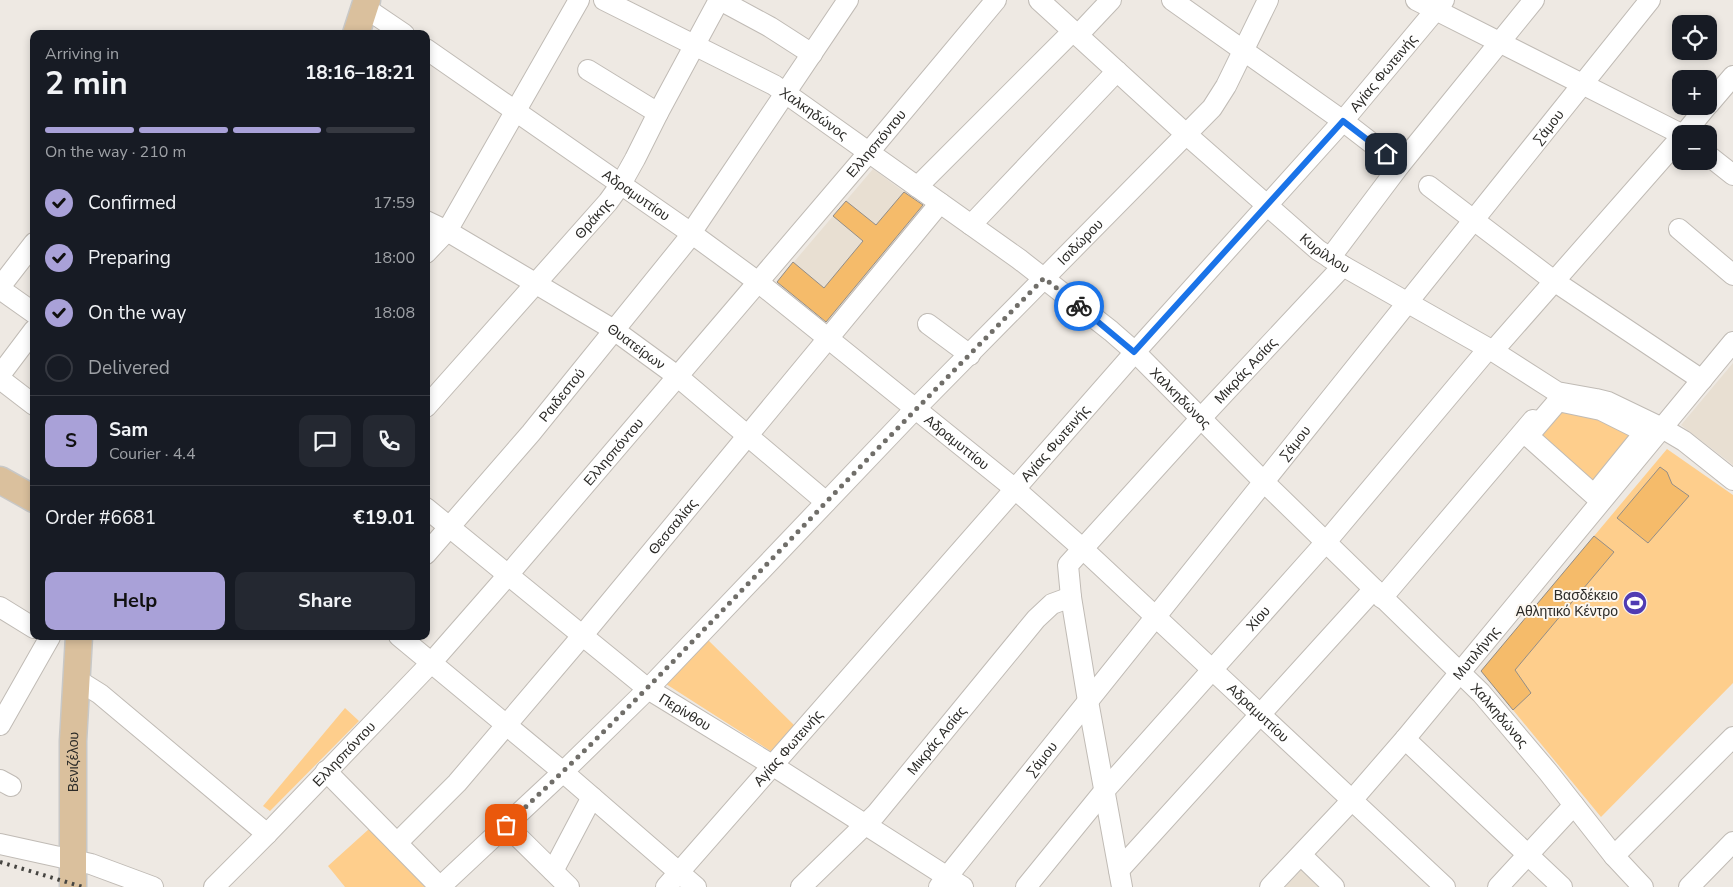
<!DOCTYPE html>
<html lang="en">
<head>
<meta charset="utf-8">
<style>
	body { margin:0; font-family:"Nunito Sans",sans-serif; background:#242831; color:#f1f3f6; height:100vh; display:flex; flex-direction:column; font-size:19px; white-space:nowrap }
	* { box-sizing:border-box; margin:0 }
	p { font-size:16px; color:#9ea1a6 }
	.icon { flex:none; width:28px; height:28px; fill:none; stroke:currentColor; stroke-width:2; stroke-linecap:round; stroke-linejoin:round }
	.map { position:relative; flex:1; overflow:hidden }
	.details { position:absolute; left:30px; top:30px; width:400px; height:610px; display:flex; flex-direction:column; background:#171b24; border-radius:10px; box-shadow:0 2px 8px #0003 }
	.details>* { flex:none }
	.controls { position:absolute; left:1672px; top:15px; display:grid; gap:10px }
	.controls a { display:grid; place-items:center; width:45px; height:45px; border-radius:10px; background:#171b24; box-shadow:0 2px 8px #0003; font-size:25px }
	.pin { position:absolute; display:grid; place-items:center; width:42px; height:42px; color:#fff; margin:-21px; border-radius:10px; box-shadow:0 2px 8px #0006 }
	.courier { position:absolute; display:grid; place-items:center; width:50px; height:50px; margin:-25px; border:4px solid #1a73e8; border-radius:50%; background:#fff; color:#222; box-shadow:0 1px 6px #0007 }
	.summary em { font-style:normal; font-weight:700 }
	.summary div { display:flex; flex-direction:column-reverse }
	.summary { display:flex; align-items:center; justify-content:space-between; height:85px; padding:0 15px }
	h1 { font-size:32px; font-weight:700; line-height:38px }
	.bar { display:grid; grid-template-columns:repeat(4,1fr); gap:8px 5px; align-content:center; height:60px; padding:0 15px }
	.bar i { height:6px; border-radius:4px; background:#363941 }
	.bar .on { background:#a9a1d8 }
	.bar p { grid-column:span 4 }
	.line { display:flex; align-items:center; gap:12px; padding:0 15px; border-top:1px solid #363941 }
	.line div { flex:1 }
	.round { display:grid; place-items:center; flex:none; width:52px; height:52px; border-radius:10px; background:#242831 }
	ol { padding:0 15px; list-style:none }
	li { display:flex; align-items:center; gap:15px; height:55px }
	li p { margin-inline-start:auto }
	li .icon { padding:5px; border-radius:50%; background:#a9a1d8; color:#111; stroke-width:4 }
	li:last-child { color:#9ea1a6 }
	li i { width:28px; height:28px; border:2px solid #363941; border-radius:50% }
	.action { display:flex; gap:10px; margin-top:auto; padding:10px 15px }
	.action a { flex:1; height:58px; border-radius:10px; background:#a9a1d8; color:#111; font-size:20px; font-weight:700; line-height:58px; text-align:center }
	.action a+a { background:#242831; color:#f1f3f6 }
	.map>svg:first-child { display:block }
	.built { fill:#e8dfd2 }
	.green { fill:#fece8c }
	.building { fill:#f5bb6a; stroke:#928d88 }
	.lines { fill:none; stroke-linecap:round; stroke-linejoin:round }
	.minor-casing { stroke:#c0bbb5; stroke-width:22 }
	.major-casing { stroke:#c8c8c7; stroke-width:29 }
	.minor { stroke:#fff; stroke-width:20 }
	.major { stroke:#dac09d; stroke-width:26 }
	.rail { stroke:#464541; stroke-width:4; stroke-dasharray:2.5 5; stroke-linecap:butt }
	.done { stroke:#706e69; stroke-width:5; stroke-dasharray:0 9 }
	.route { stroke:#1a73e8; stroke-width:6 }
	.labels { text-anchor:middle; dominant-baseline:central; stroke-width:4; stroke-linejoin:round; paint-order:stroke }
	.street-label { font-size:14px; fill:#2c2b28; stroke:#fcf7f0 }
	.poi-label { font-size:14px; fill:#2c2b28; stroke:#fcf7f0; text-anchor:end }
</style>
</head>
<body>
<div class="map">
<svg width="1733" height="887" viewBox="0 0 1733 887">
	<rect width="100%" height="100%" fill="#eee9e3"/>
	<path class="built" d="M873,169L926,208L830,325L776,283Z
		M1733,363V465L1681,425Z
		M1304,867L1321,887H1285Z"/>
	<path class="green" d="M1559,404L1641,432L1593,492L1531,436Z
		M1667,449L1733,495V683L1601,817L1481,671Z
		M708,640L795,726L772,752L666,684Z
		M345,708L359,721L270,811L263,806Z
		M369,829L425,887H345L328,866Z"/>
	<path class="building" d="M904,192L923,205L826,322L777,282L793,262L824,288L863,241L833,216L846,201L876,225Z
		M1660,467L1667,472L1672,484L1689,496L1648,543L1617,518Z
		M1594,536L1614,552L1515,670L1531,693L1513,710L1481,671Z"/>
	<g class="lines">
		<g class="minor-casing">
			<g id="minor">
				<path id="s1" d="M604,0L774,85L1019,259L1111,331L1135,352L1264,482L1481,693L1548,772L1614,856L1643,887"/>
				<path d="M720,0L770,27L812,54"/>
				<path id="s2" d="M1039,0L1187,135L1318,250L1343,266L1493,351L1557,392L1596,399L1608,402L1662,428L1684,441L1733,480"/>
				<path d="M1172,0L1343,121L1400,165"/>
				<path d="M1416,0L1681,134"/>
				<path d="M364,7L404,34"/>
				<path d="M1078,35L1111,0"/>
				<path id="s3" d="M426,49L691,233L758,282L1015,489L1083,549L1445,887"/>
				<path d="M588,70L658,113"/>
				<path d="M1709,104L1733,76"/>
				<path d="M1684,134L1707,106"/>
				<path d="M1709,156L1733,175"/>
				<path d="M1429,186L1554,281L1702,380"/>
				<path d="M917,187L1073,31"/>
				<path id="s4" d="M426,221L447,231L614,330L677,376L826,502"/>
				<path d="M971,225L1117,71"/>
				<path d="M1679,229L1733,275"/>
				<path d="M691,233L848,0"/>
				<path d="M426,253L447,231L579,0"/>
				<path d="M1330,258L1400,165L1534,0"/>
				<path d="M0,287L34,243"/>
				<path d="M0,289L34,313"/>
				<path d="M928,324L970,355"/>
				<path d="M1493,351L1681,137"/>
				<path d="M0,375L34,330"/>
				<path d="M0,379L34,405"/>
				<path d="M1558,401L1601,410L1645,432L1594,495L1528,436Z"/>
				<path id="s5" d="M426,407L608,202L621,184L635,159L658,113L719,0"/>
				<path id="s6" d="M426,508L648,689L772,765L963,887"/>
				<path id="s7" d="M426,554L531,433L692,234"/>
				<path d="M1382,598L1533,420"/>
				<path d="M0,607L34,628"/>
				<path d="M399,636L563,772L696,887"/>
				<path d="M76,679L100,694L267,834"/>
				<path d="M0,725L50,637"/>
				<path d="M1405,739L1562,887"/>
				<path d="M326,771L440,887"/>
				<path d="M0,780L11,786"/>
				<path d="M506,825L569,887"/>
				<path id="s8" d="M397,843L457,783L582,636L940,203"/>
				<path d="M0,844L91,864L153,887"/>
				<path d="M1301,855L1334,887"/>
				<path d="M1614,856L1733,737"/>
				<path d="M1119,870L1374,589"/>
				<path d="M553,871L592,797"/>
				<path id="s9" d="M214,887L267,834L431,663L508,575L869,152L996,0"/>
				<path id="s10" d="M440,887L563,772L648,689L916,408L1212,108L1226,86L1268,0"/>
				<path id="s11" d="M666,887L1135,352L1343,121L1444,0"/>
				<path id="s12" d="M801,887L876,814L1036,619L1052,604L1071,597"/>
				<path id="s13" d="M939,887L1650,0"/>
				<path id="s14" d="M1026,887L1105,790L1326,542L1488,349"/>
				<path id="s15" d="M1122,887L1088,701L1071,597L1068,565L1201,418L1343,266"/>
				<path id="s16" d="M1270,887L1353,799L1405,739L1733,342"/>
				<path d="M1498,887L1574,805"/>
				<path d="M1689,887L1733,842"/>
			</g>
		</g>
		<g class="major-casing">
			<g id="major">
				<path d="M356,34L367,0"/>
				<path d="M0,480L34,499"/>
				<path id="s17" d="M73,887V741L79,636"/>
			</g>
		</g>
		<use href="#minor" class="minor"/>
		<use href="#major" class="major"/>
		<path class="rail" d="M0,862L83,887"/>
	</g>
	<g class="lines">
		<path class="done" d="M506,825C613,727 712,621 813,516C889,436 967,358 1044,278L1079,306"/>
		<path class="route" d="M1079,306L1134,352L1343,121L1386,154"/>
	</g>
	<defs>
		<g id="stadium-disc" transform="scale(1.25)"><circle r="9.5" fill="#503cb3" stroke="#fcf7f0"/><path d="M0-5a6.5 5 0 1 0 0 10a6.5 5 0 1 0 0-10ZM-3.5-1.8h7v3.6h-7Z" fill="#fff"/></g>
	</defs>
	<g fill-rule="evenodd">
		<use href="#stadium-disc" x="1635" y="603"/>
	</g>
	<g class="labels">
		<g class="street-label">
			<text stroke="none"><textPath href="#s11" startOffset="1085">Αγίας Φωτεινής</textPath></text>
			<text stroke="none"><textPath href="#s1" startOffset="239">Χαλκηδώνος</textPath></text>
			<text stroke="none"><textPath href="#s13" startOffset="974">Σάμου</textPath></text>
			<text stroke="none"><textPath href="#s9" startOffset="996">Ελλησπόντου</textPath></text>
			<text stroke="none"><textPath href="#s3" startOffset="256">Αδραμυττίου</textPath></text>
			<text stroke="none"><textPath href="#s5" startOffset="252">Θράκης</textPath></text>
			<text stroke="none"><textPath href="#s10" startOffset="909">Ισιδώρου</textPath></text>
			<text stroke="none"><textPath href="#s2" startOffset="382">Κυρίλλου</textPath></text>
			<text stroke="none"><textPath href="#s4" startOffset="245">Θυατείρων</textPath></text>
			<text stroke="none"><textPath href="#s15" startOffset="590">Μικράς Ασίας</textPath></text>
			<text stroke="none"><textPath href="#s7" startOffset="209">Ραιδεστού</textPath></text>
			<text stroke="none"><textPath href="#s1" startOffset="704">Χαλκηδώνος</textPath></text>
			<text stroke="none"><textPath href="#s3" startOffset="661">Αδραμυττίου</textPath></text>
			<text stroke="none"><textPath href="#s11" startOffset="590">Αγίας Φωτεινής</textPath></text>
			<text stroke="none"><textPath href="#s13" startOffset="569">Σάμου</textPath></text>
			<text stroke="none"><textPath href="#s9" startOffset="591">Ελλησπόντου</textPath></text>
			<text stroke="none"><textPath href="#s8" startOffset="420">Θεσσαλίας</textPath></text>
			<text stroke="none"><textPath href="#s14" startOffset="355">Χίου</textPath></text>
			<text stroke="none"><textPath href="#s16" startOffset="312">Μυτιλήνης</textPath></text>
			<text stroke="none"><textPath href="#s6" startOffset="330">Περίνθου</textPath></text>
			<text stroke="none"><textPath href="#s3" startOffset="1066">Αδραμυττίου</textPath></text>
			<text stroke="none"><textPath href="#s1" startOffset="1154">Χαλκηδώνος</textPath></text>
			<text stroke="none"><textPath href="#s12" startOffset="200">Μικράς Ασίας</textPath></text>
			<text stroke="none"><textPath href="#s11" startOffset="185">Αγίας Φωτεινής</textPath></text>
			<text stroke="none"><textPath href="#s9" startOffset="186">Ελλησπόντου</textPath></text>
			<text stroke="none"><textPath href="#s13" startOffset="164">Σάμου</textPath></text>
			<text stroke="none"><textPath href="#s17" startOffset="125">Βενιζέλου</textPath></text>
		</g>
		<g class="poi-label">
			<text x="1618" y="595">Βασδέκειο<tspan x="1618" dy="16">Αθλητικό Κέντρο</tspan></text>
		</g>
	</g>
</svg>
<div class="controls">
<a><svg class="icon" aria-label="locate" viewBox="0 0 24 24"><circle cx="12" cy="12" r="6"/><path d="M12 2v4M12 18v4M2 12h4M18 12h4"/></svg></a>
<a>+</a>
<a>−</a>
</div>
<div class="pin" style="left:506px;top:825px;background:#ea580c"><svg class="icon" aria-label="bag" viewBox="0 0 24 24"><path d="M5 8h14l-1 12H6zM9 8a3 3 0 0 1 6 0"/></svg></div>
<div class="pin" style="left:1386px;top:154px;background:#1f2937"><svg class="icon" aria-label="home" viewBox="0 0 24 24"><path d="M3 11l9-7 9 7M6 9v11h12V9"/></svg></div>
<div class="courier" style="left:1079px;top:306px"><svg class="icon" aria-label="bike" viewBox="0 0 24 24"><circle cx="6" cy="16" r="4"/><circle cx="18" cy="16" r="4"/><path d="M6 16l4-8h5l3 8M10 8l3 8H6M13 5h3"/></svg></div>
<section class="details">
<div class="summary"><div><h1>2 min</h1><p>Arriving in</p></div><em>18:16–18:21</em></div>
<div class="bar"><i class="on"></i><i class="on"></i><i class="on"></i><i></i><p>On the way · 210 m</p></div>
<ol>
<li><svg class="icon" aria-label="check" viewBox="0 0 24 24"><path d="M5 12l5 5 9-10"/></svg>Confirmed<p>17:59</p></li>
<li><svg class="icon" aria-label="check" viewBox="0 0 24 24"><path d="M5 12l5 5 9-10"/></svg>Preparing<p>18:00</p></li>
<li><svg class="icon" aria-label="check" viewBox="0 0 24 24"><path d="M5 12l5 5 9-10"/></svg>On the way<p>18:08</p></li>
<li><i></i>Delivered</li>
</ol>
<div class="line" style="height:90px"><b class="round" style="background:#a9a1d8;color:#111">S</b><div><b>Sam</b><p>Courier · 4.4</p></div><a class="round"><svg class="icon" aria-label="chat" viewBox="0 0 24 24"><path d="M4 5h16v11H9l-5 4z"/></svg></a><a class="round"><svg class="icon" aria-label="phone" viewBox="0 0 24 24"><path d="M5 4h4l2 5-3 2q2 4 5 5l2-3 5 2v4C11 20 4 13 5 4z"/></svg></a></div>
<div class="line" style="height:65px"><div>Order #6681</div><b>€19.01</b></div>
<div class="action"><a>Help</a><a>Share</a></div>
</section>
</div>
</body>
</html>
